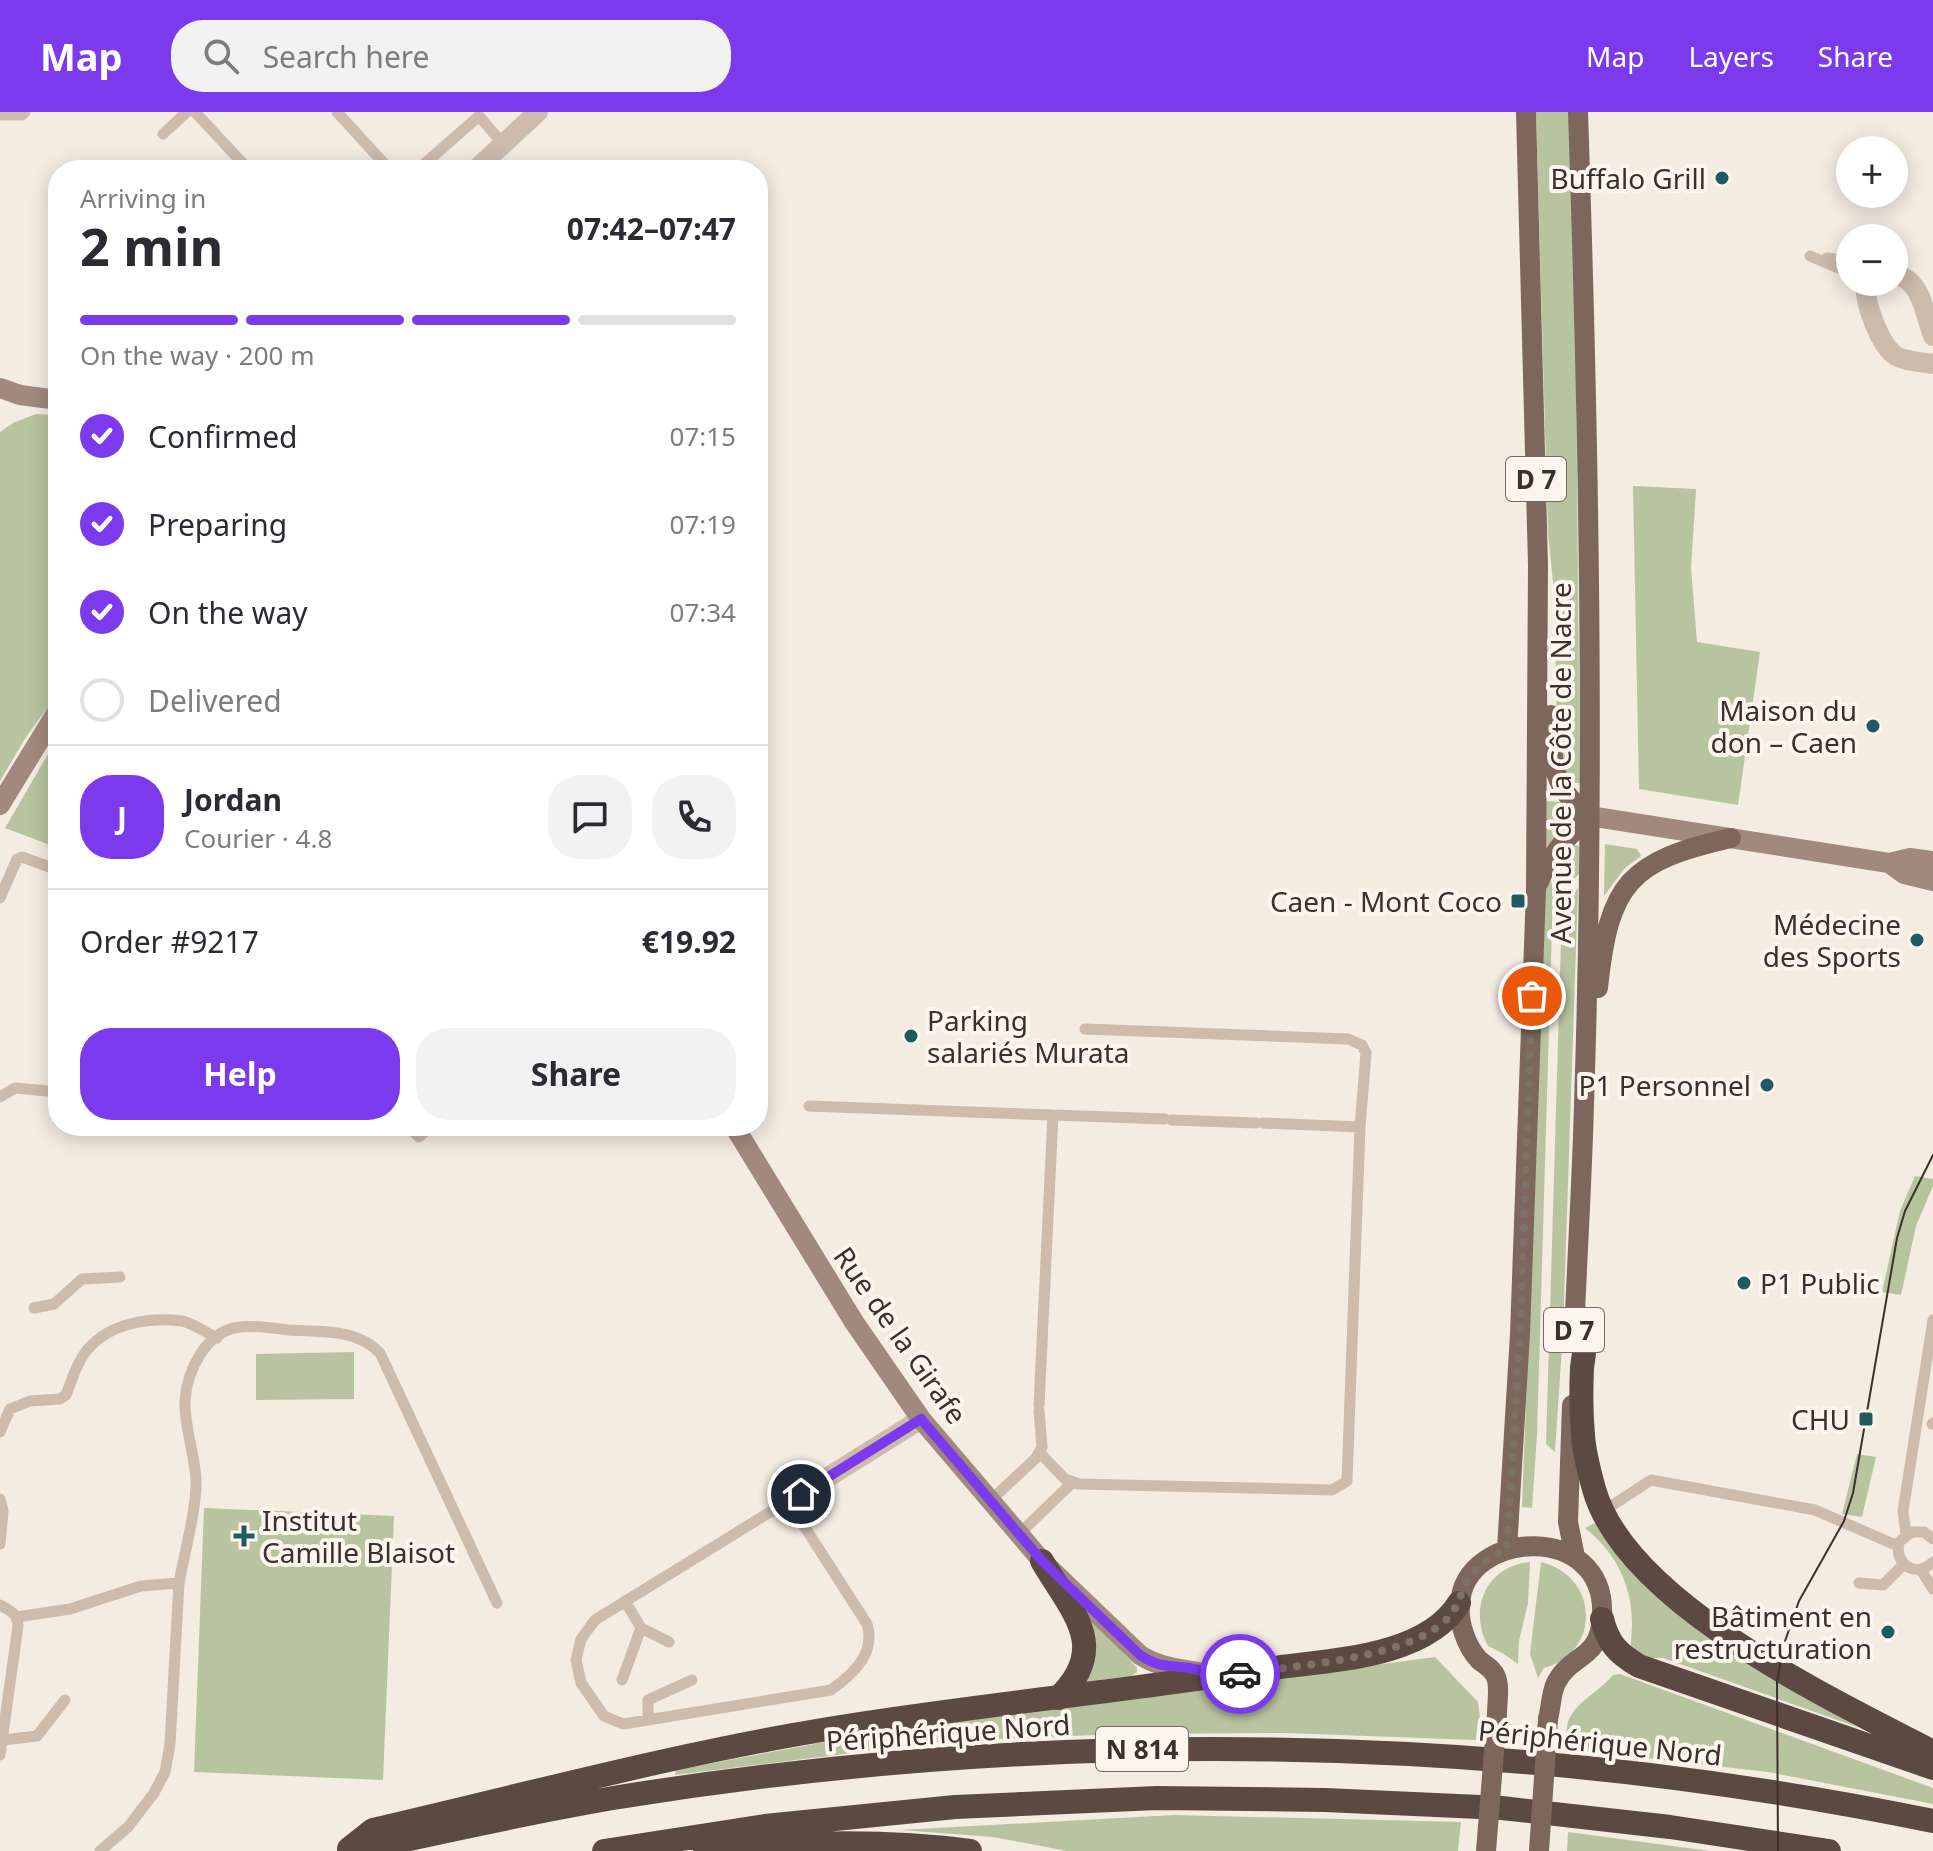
<!DOCTYPE html>
<html lang="en">
<head>
<meta charset="utf-8">
<style>
	body { margin:0; font-family:"Noto Sans",sans-serif; background:#f2f2f3; color:#2b2b33; height:100vh; display:flex; flex-direction:column; font-size:30px; white-space:nowrap }
	* { box-sizing:border-box; margin:0 }
	p { font-size:26px; color:#7c7c81 }
	.icon { flex:none; width:44px; height:44px; fill:none; stroke:currentColor; stroke-width:2; stroke-linecap:round; stroke-linejoin:round }
	.map { position:relative; flex:1; overflow:hidden }
	.side { position:absolute; left:48px; top:48px; width:720px; height:976px; display:flex; flex-direction:column; background:#fff; border-radius:32px; box-shadow:0 4px 20px #0003 }
	.side>* { flex:none }
	.buttons { position:absolute; left:1836px; top:24px; display:grid; gap:16px }
	.buttons a { display:grid; place-items:center; width:72px; height:72px; border-radius:50%; background:#fff; box-shadow:0 4px 20px #0003; font-size:40px }
	.pin { position:absolute; display:grid; place-items:center; width:68px; height:68px; color:#fff; margin:-34px; border:4px solid #fff; border-radius:50%; box-shadow:0 2px 8px #0007 }
	.courier { position:absolute; display:grid; place-items:center; width:80px; height:80px; margin:-40px; border:6px solid #7c3aed; border-radius:50%; background:#fff; color:#222; box-shadow:0 2px 10px #0007 }
	.headline em { font-style:normal; font-weight:700 }
	.headline div { display:flex; flex-direction:column-reverse }
	.headline { display:flex; align-items:center; justify-content:space-between; height:136px; padding:0 32px }
	h1 { font-size:52px; font-weight:700; line-height:60px }
	.bar { display:grid; grid-template-columns:repeat(4,1fr); gap:12px 8px; align-content:center; height:96px; padding:0 32px }
	.bar i { height:10px; border-radius:6px; background:#e1e1e2 }
	.bar .current { background:#7c3aed }
	.bar p { grid-column:span 4 }
	.line { display:flex; align-items:center; gap:20px; padding:0 32px; border-top:2px solid #e1e1e2 }
	.line div { flex:1 }
	.round { display:grid; place-items:center; flex:none; width:84px; height:84px; border-radius:32px; background:#f2f2f3 }
	ol { padding:0 32px; list-style:none }
	li { display:flex; align-items:center; gap:24px; height:88px }
	li p { margin-inline-start:auto }
	li .icon { padding:8px; border-radius:50%; background:#7c3aed; color:#fff; stroke-width:4 }
	li:last-child { color:#7c7c81 }
	li i { width:44px; height:44px; border:4px solid #e1e1e2; border-radius:50% }
	.action { display:flex; gap:16px; margin-top:auto; padding:16px 32px }
	.action a { flex:1; height:92px; border-radius:32px; background:#7c3aed; color:#fff; font-size:32px; font-weight:700; line-height:92px; text-align:center }
	.action a+a { background:#f2f2f3; color:#2b2b33 }
	header { display:flex; align-items:center; gap:48px; box-sizing:border-box; height:112px; padding:0 40px; background:#7c3aed; color:#fff }
	header strong { font-size:38px }
	nav { display:flex; gap:44px; margin-inline-start:auto; font-size:28px }
	.search { width:560px; height:72px; background:#f2f2f3; display:flex; align-items:center; gap:20px; box-sizing:border-box; padding:0 28px; border-radius:32px; color:#7c7c81; font-size:30px }
	.map>svg:first-child { display:block }
	.green { fill:#b8c4a0 }
	.lines { fill:none; stroke-linecap:round; stroke-linejoin:round }
	.lane { stroke:#cdbbac; stroke-width:11 }
	.street { stroke:#cdbbac; stroke-width:20 }
	.secondary { stroke:#a18a7d; stroke-width:20 }
	.primary { stroke:#7d675c; stroke-width:20 }
	.highway { stroke:#5c4a42; stroke-width:24 }
	.tram { stroke:#3b302b; stroke-width:2 }
	.primary-bridge { stroke:#7d675c; stroke-width:20 }
	.done { stroke:#7c716b; stroke-width:8; stroke-dasharray:0 14.4 }
	.route { stroke:#7c3aed; stroke-width:10 }
	.poi-dot { fill:#1f5a5e; stroke:#fbf5ee; stroke-width:3 }
	.labels { text-anchor:middle; dominant-baseline:central; stroke-width:8; stroke-linejoin:round; paint-order:stroke }
	.shield { fill:#fbf5ee; stroke:#756b66; stroke-width:2 }
	.shield-label { font-size:26px; font-weight:bold; fill:#3b302b }
	.poi-label { font-size:28px; fill:#3b302b; stroke:#fbf5ee; text-anchor:end }
	.street-label { font-size:28px; fill:#3b302b; stroke:#fbf5ee }
</style>
</head>
<body>
<header>
<strong>Map</strong>
<div class="search"><svg class="icon" aria-label="search" viewBox="0 0 24 24"><circle cx="10" cy="10" r="6"/><path d="M15 15l6 6"/></svg>Search here</div>
<nav><a>Map</a><a>Layers</a><a>Share</a></nav>
</header>
<div class="map">
<svg width="1933" height="1739" viewBox="0 0 1933 1739">
	<rect width="100%" height="100%" fill="#f4ebe1"/>
	<path class="green" d="M1536,0H1569L1575,160L1580,671H1563L1557,648L1555,489L1548,421Z
		M36,302L58,303V581L26,625L0,669V320L13,311Z
		M1633,374L1696,377L1691,456L1697,530L1760,540L1738,693L1639,677Z
		M58,625V736L5,716Z
		M1545,689L1562,690L1572,707L1546,735Z
		M1605,732L1637,737L1641,744L1624,757L1604,784Z
		M1574,733L1579,734V762L1559,782L1553,758Z
		M1551,768L1553,780L1537,1323L1532,1396L1522,1395L1545,789L1546,776Z
		M1578,776L1563,1219L1555,1340L1546,1332L1561,830L1563,798Z
		M1915,1064L1933,1067V1074L1916,1114L1901,1183L1882,1180L1900,1099Z
		M354,1240V1287L256,1288V1242Z
		M1857,1342L1876,1345L1862,1405L1842,1402Z
		M204,1396L394,1404L383,1668L194,1660Z
		M1595,1411L1631,1458L1726,1536L1857,1615L1663,1546H1648L1632,1538C1630,1528 1632,1522 1632,1512C1632,1473 1616,1441 1585,1416Z
		M1530,1450L1528,1491L1519,1529L1518,1552L1504,1542L1488,1534C1468,1497 1486,1454 1530,1450Z
		M1541,1450C1599,1464 1602,1540 1544,1556L1538,1566L1530,1542Z
		M1091,1504L1137,1556V1560L1131,1564L1085,1570C1099,1544 1095,1534 1087,1506Z
		M1435,1545L1478,1590L1480,1606L1476,1628L1286,1621L1118,1622L948,1629L675,1663L676,1658L894,1617Z
		M1620,1562L1933,1676V1692L1768,1660L1566,1637C1566,1629 1566,1618 1568,1610C1575,1590 1599,1580 1613,1563Z
		M1174,1703L1461,1710L1458,1739H1067L993,1725L901,1718Z
		M1568,1720L1710,1739H1567Z"/>
	<g class="lines">
		<path class="lane" d="M195,0L249,58
			M337,0L390,58
			M0,3H22L25,0
			M163,22L187,0
			M422,54L479,4L503,32
			M1810,144L1850,161
			M1827,146L1850,149
			M0,786L17,747L22,745L58,758
			M1085,917L1348,927L1362,933L1366,941L1360,1015
			M0,985L15,976L58,980
			M809,994L1053,1003L1039,1293
			M1053,1003L1165,1007
			M1172,1008L1256,1011
			M408,1014L419,1025L431,1014
			M34,1196L54,1192L82,1167L120,1165
			M1932,1312L1933,1311
			M0,1320L10,1297L30,1289L60,1287L66,1283C72,1268 77,1250 88,1237C110,1211 150,1205 182,1209C193,1211 206,1221 217,1226
			M1039,1340L1065,1367L1079,1372L1332,1378L1347,1369L1360,1015L1263,1011
			M0,1387L3,1399L0,1432
			M788,1389L867,1512C876,1542 853,1562 831,1578L623,1612L604,1604L581,1571L576,1548L581,1527L595,1508L788,1389L801,1382
			M990,1389L1036,1346L1042,1335L1039,1299
			M1602,1400L1651,1368L1815,1398L1898,1434
			M1019,1422L1073,1370
			M1906,1422L1903,1399L1933,1208
			M1933,1427L1924,1420H1912L1899,1430C1894,1452 1915,1467 1933,1450
			M1921,1458L1933,1477
			M179,1471C184,1443 197,1395 196,1368C195,1342 184,1315 185,1289C187,1259 205,1220 239,1215C254,1213 273,1216 288,1218C320,1220 356,1216 380,1241L497,1491
			M1859,1471L1883,1473L1903,1453
			M625,1489L641,1516
			M0,1493C10,1498 17,1501 18,1514L0,1643
			M17,1505L70,1497L141,1474L179,1471L170,1632L165,1660L154,1681L128,1715L100,1739
			M622,1568L641,1516L669,1530
			M648,1608V1588L692,1568
			M3,1628L37,1624L65,1588"/>
		<path class="street" d="M475,58L538,0
			M1894,163C1921,165 1925,203 1933,224
			M1866,170C1863,188 1880,234 1896,244C1906,250 1922,250 1933,252
			M801,1382L921,1307"/>
		<path class="secondary" d="M0,276L20,283L58,288
			M0,693L58,598
			M1589,704L1889,751L1910,746L1933,749
			M1889,751L1904,762L1933,769
			M734,1014L854,1210L921,1307L1042,1449L1140,1543C1163,1558 1188,1556 1215,1564"/>
		<path class="primary" d="M1551,603C1552,649 1550,674 1589,704
			M1539,770C1549,742 1569,724 1589,704
			M1598,876C1609,771 1629,749 1731,726
			M1574,1225C1577,1147 1582,1070 1584,992C1595,661 1589,330 1578,0
			M1572,1293L1568,1410L1575,1445
			M1507,1437L1520,1222L1536,778L1538,453L1526,0
			M1497,1602C1497,1591 1500,1575 1496,1565C1493,1557 1485,1553 1479,1548C1466,1534 1458,1510 1460,1492C1464,1417 1607,1409 1602,1504C1600,1549 1571,1541 1556,1571C1551,1581 1551,1596 1548,1607"/>
		<path class="highway" d="M1574,1210C1577,1214 1583,1220 1584,1225C1586,1234 1583,1247 1582,1256C1581,1278 1581,1301 1583,1323C1584,1341 1589,1359 1594,1377C1626,1491 1833,1588 1933,1640
			M1042,1449C1072,1500 1111,1535 1058,1586
			M1602,1507C1608,1531 1617,1541 1639,1554L1933,1656
			M349,1737L373,1718C524,1683 675,1642 828,1617C973,1593 1120,1580 1266,1557C1326,1548 1425,1547 1459,1491
			M355,1739C440,1720 526,1701 613,1686C1049,1615 1500,1620 1933,1709
			M604,1739L765,1714L955,1695L1157,1686L1325,1688L1502,1696L1670,1715L1829,1739
			M705,1739C793,1730 882,1727 970,1739"/>
		<path class="tram" d="M1778,1739L1777,1570L1784,1532L1799,1489L1844,1409L1853,1381L1897,1126L1905,1099L1933,1043"/>
		<path class="primary-bridge" d="M1486,1739L1497,1602
			M1539,1739L1548,1607"/>
	</g>
	<g class="lines">
		<path class="done" d="M1240,1562C1296,1553 1404,1547 1445,1509C1455,1500 1458,1490 1463,1478C1471,1459 1488,1445 1507,1437L1520,1222L1532,884"/>
		<path class="route" d="M801,1382L921,1307L1042,1449L1140,1543C1160,1556 1167,1553 1189,1556C1213,1560 1213,1566 1240,1562"/>
	</g>
	<g class="poi-dot">
		<circle cx="1722" cy="66" r="8"/>
		<circle cx="1873" cy="614" r="8"/>
		<rect x="1510" y="781" width="16" height="16" rx="4"/>
		<circle cx="1917" cy="828" r="8"/>
		<circle cx="911" cy="924" r="8"/>
		<circle cx="1767" cy="973" r="8"/>
		<circle cx="1744" cy="1171" r="8"/>
		<rect x="1858" y="1299" width="16" height="16" rx="4"/>
		<path d="M240 1412h8v8h8v8h-8v8h-8v-8h-8v-8h8z"/>
		<circle cx="1888" cy="1520" r="8"/>
	</g>
	<g class="labels">
		<g class="shield">
			<rect x="1506" y="345" width="60" height="44" rx="6"/>
			<rect x="1544" y="1196" width="60" height="44" rx="6"/>
			<rect x="1096" y="1615" width="92" height="44" rx="6"/>
		</g>
		<g class="shield-label">
			<text x="1536" y="367">D 7</text>
			<text x="1574" y="1218">D 7</text>
			<text x="1142" y="1637">N 814</text>
		</g>
		<g class="poi-label">
			<text x="1706" y="66">Buffalo Grill</text>
			<text x="1857" y="598">Maison du<tspan x="1857" dy="32">don – Caen</tspan></text>
			<text x="1502" y="789">Caen - Mont Coco</text>
			<text x="1901" y="812">Médecine<tspan x="1901" dy="32">des Sports</tspan></text>
			<text x="927" y="908" text-anchor="start">Parking<tspan x="927" dy="32">salariés Murata</tspan></text>
			<text x="1751" y="973">P1 Personnel</text>
			<text x="1760" y="1171" text-anchor="start">P1 Public</text>
			<text x="1850" y="1307">CHU</text>
			<text x="262" y="1408" text-anchor="start">Institut<tspan x="262" dy="32">Camille Blaisot</tspan></text>
			<text x="1872" y="1504">Bâtiment en<tspan x="1872" dy="32">restructuration</tspan></text>
		</g>
		<g class="street-label">
			<text transform="translate(1560 651) rotate(-90)">Avenue de la Côte de Nacre</text>
			<text transform="translate(901 1223) rotate(55)">Rue de la Girafe</text>
			<text transform="translate(948 1620) rotate(-4)">Périphérique Nord</text>
			<text transform="translate(1600 1630) rotate(6)">Périphérique Nord</text>
		</g>
	</g>
</svg>
<div class="buttons">
<a>+</a>
<a>−</a>
</div>
<div class="pin" style="left:1532px;top:884px;background:#ea580c"><svg class="icon" aria-label="bag" viewBox="0 0 24 24"><path d="M5 8h14l-1 12H6zM9 8a3 3 0 0 1 6 0"/></svg></div>
<div class="pin" style="left:801px;top:1382px;background:#1f2937"><svg class="icon" aria-label="home" viewBox="0 0 24 24"><path d="M3 11l9-7 9 7M6 9v11h12V9"/></svg></div>
<div class="courier" style="left:1240px;top:1562px"><svg class="icon" aria-label="car" viewBox="0 0 24 24"><path d="M5 17H2v-5l4-1 3-4h7l3 4 3 1v5h-3M9 17h6M6 11h13"/><circle cx="7" cy="17" r="2"/><circle cx="17" cy="17" r="2"/></svg></div>
<section class="side">
<div class="headline"><div><h1>2 min</h1><p>Arriving in</p></div><em>07:42–07:47</em></div>
<div class="bar"><i class="current"></i><i class="current"></i><i class="current"></i><i></i><p>On the way · 200 m</p></div>
<ol>
<li><svg class="icon" aria-label="check" viewBox="0 0 24 24"><path d="M5 12l5 5 9-10"/></svg>Confirmed<p>07:15</p></li>
<li><svg class="icon" aria-label="check" viewBox="0 0 24 24"><path d="M5 12l5 5 9-10"/></svg>Preparing<p>07:19</p></li>
<li><svg class="icon" aria-label="check" viewBox="0 0 24 24"><path d="M5 12l5 5 9-10"/></svg>On the way<p>07:34</p></li>
<li><i></i>Delivered</li>
</ol>
<div class="line" style="height:144px"><b class="round" style="background:#7c3aed;color:#fff">J</b><div><b>Jordan</b><p>Courier · 4.8</p></div><a class="round"><svg class="icon" aria-label="chat" viewBox="0 0 24 24"><path d="M4 5h16v11H9l-5 4z"/></svg></a><a class="round"><svg class="icon" aria-label="phone" viewBox="0 0 24 24"><path d="M5 4h4l2 5-3 2q2 4 5 5l2-3 5 2v4C11 20 4 13 5 4z"/></svg></a></div>
<div class="line" style="height:104px"><div>Order #9217</div><b>€19.92</b></div>
<div class="action"><a>Help</a><a>Share</a></div>
</section>
</div>
</body>
</html>
